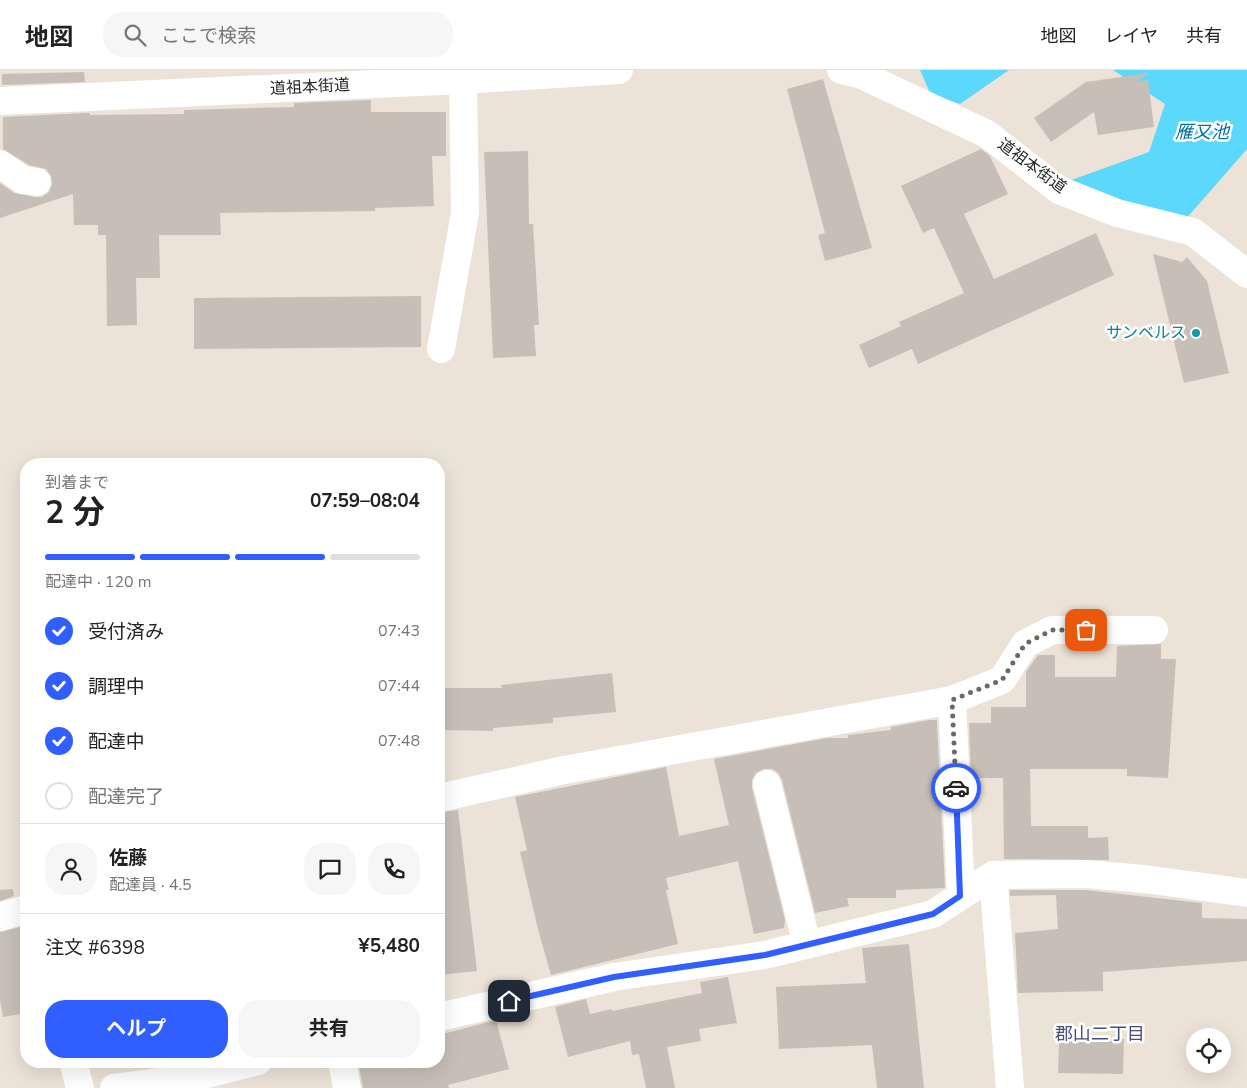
<!DOCTYPE html>
<html lang="ja">
<head>
<meta charset="utf-8">
<style>
	body { margin:0; font-family:"Nunito Sans","Noto Sans JP",sans-serif; background:#f6f6f6; color:#222; height:100vh; display:flex; flex-direction:column; font-size:19px; white-space:nowrap }
	* { box-sizing:border-box; margin:0 }
	p { font-size:16px; color:#767676 }
	.icon { flex:none; width:28px; height:28px; fill:none; stroke:currentColor; stroke-width:2; stroke-linecap:round; stroke-linejoin:round }
	.map { position:relative; flex:1; overflow:hidden }
	.side { position:absolute; left:20px; top:388px; width:425px; height:610px; display:flex; flex-direction:column; background:#fff; border-radius:20px; box-shadow:0 5px 20px #0002 }
	.side>* { flex:none }
	.fabs { position:absolute; left:1186px; top:958px; display:grid; gap:10px }
	.fabs a { display:grid; place-items:center; width:45px; height:45px; border-radius:50%; background:#fff; box-shadow:0 5px 20px #0002; font-size:25px }
	.pin { position:absolute; display:grid; place-items:center; width:42px; height:42px; color:#fff; margin:-21px; border-radius:10px; box-shadow:0 2px 8px #0006 }
	.courier { position:absolute; display:grid; place-items:center; width:50px; height:50px; margin:-25px; border:4px solid #315fff; border-radius:50%; background:#fff; color:#222; box-shadow:0 1px 6px #0007 }
	.headline em { font-style:normal; font-weight:700 }
	.headline div { display:flex; flex-direction:column-reverse }
	.headline { display:flex; align-items:center; justify-content:space-between; height:85px; padding:0 25px }
	h1 { font-size:32px; font-weight:700; line-height:38px }
	.bar { display:grid; grid-template-columns:repeat(4,1fr); gap:8px 5px; align-content:center; height:60px; padding:0 25px }
	.bar i { height:6px; border-radius:4px; background:#e0e0e0 }
	.bar .selected { background:#315fff }
	.bar p { grid-column:span 4 }
	.line { display:flex; align-items:center; gap:12px; padding:0 25px; border-top:1px solid #e0e0e0 }
	.line div { flex:1 }
	.round { display:grid; place-items:center; flex:none; width:52px; height:52px; border-radius:20px; background:#f6f6f6 }
	ol { padding:0 25px; list-style:none }
	li { display:flex; align-items:center; gap:15px; height:55px }
	li p { margin-inline-start:auto }
	li .icon { padding:5px; border-radius:50%; background:#315fff; color:#fff; stroke-width:4 }
	li:last-child { color:#767676 }
	li i { width:28px; height:28px; border:2px solid #e0e0e0; border-radius:50% }
	.cta { display:flex; gap:10px; margin-top:auto; padding:10px 25px }
	.cta a { flex:1; height:58px; border-radius:20px; background:#315fff; color:#fff; font-size:20px; font-weight:700; line-height:58px; text-align:center }
	.cta a+a { background:#f6f6f6; color:#222 }
	header { display:flex; align-items:center; gap:30px; box-sizing:border-box; height:70px; padding:0 25px; background:#fff; border-bottom:1px solid #e0e0e0 }
	header strong { font-size:24px }
	nav { display:flex; gap:28px; margin-inline-start:auto; font-size:18px }
	.search { width:350px; height:45px; background:#f6f6f6; display:flex; align-items:center; gap:12px; box-sizing:border-box; padding:0 18px; border-radius:20px; color:#767676; font-size:19px }
	.map>svg:first-child { display:block }
	.water { fill:#5cd8fc }
	.building { fill:#c7bfb7 }
	.lines { fill:none; stroke-linecap:round; stroke-linejoin:round }
	.minor { stroke:#fff; stroke-width:28 }
	.done { stroke:#6c6865; stroke-width:5; stroke-dasharray:0 9 }
	.route { stroke:#315fff; stroke-width:6 }
	.culture-dot { fill:#0f9aa8; stroke:#fff; stroke-width:2 }
	.labels { text-anchor:middle; dominant-baseline:central; stroke-width:5; stroke-linejoin:round; paint-order:stroke }
	.street-label { font-size:16px; fill:#272727; stroke:#fff }
	.culture-label { font-size:16px; fill:#0d838f; stroke:#fff; text-anchor:end }
	.water-label { font-size:18px; font-style:italic; fill:#0071a3; stroke:#fff }
	.neighbourhood-label { font-size:18px; fill:#43507c; stroke:#fff }
</style>
</head>
<body>
<header>
<strong>地図</strong>
<div class="search"><svg class="icon" aria-label="search" viewBox="0 0 24 24"><circle cx="10" cy="10" r="6"/><path d="M15 15l6 6"/></svg>ここで検索</div>
<nav><a>地図</a><a>レイヤ</a><a>共有</a></nav>
</header>
<div class="map">
<svg width="1247" height="1018" viewBox="0 0 1247 1018">
	<rect width="100%" height="100%" fill="#ece2d7"/>
	<path class="water" d="M920,0H1009L960,34L930,23Z
		M1113,0H1247V79L1185,150L1109,130L1066,112L1149,82L1165,34Z"/>
	<path class="building" d="M84,2L85,12L2,15V4Z
		M1149,3L1137,11L1148,10L1154,57L1098,65L1094,42L1051,72L1034,48L1086,12Z
		M823,9L872,178L825,191L818,165L825,163L787,19Z
		M371,30V42H446V86H432L434,136L375,138V141L220,143L221,165H159L160,208H136L137,255L107,256L106,165H98V155H74L73,124L0,148V113L14,123L35,127H42L49,122L52,114L51,106L46,99L29,95L3,79V47L86,43H90V45L184,44V40L294,37V33Z
		M981,79L990,86L1008,124L964,144L994,209L1096,163L1114,205L918,294L912,279L869,298L859,275L901,256L899,252L964,223L934,158L923,163L901,116Z
		M528,81L529,154H533L539,255H534L536,286L493,288L484,82Z
		M1153,184L1182,192L1187,187L1207,211L1229,303L1184,313Z
		M421,226V277L194,279V228Z
		M1161,574V589H1176L1168,708L1127,706V699H1030L1031,756H1088V768L1108,767L1109,790L1004,789L1003,708H971L969,653H991V637H1026V602L1038,585H1055V607H1116L1117,576Z
		M612,603L616,642L553,648V653L493,658V661L439,660V618H502L501,615Z
		M929,650H937V653L945,818L896,820V828H847L849,836L815,843L782,710L778,703L772,699H764L756,703L752,710V718L785,850L784,858L754,864L738,791L666,808L669,820H666L678,874L551,905L538,859L520,782L527,780L515,727L666,697L679,766L729,755L714,689L827,668H848V665L891,660V657Z
		M458,740L477,901L439,905V743Z
		M13,819L14,826L0,831V820Z
		M1010,820H1085L1202,833V848L1247,849V891L1103,902V921L1018,923L1015,863L1058,859L1056,825L1010,826Z
		M20,857L26,890V943L3,947L0,929V862Z
		M909,874L924,1018H877L872,975L779,979L776,917L866,913L862,878Z
		M728,907L737,953L699,959L701,971L667,977L675,1018H646L639,984L632,985L630,971L568,987L555,937L586,929L590,944L612,939V941L702,923L700,912Z
		M496,950L509,999L448,1015L449,1018H363L358,991H439V965Z
		M1059,968L1124,969L1123,1004L1058,1003Z"/>
	<g class="lines">
		<path class="minor" d="M841,0L862,5L987,64L1059,120L1117,143L1193,162L1247,204
			M0,31L463,10L619,0
			M0,94L23,110L37,112
			M441,279L465,143L463,10
			M952,630L961,825
			M767,714L807,875
			M439,728L564,700L952,630L1002,610L1025,574L1052,560H1154
			M993,805L1010,1018
			M0,847L26,839
			M439,947L614,907L765,885L933,844L993,805L1086,804L1144,809L1247,823
			M73,991L80,1018
			M342,991L347,1018
			M114,1018L191,1008L258,991"/>
	</g>
	<g class="lines">
		<path class="done" d="M956,718L952,630L1002,610L1025,574L1052,560H1086"/>
		<path class="route" d="M509,931L614,907L765,885L933,844L960,826L956,718"/>
	</g>
	<circle class="culture-dot" cx="1196" cy="263" r="5"/>
	<g class="labels">
		<g class="street-label">
			<text transform="translate(310 17) rotate(-3)">道祖本街道</text>
			<text transform="translate(1032 96) rotate(36)">道祖本街道</text>
		</g>
		<g class="culture-label">
			<text x="1186" y="263">サンベルス</text>
		</g>
		<g class="water-label">
			<text x="1202" y="62">雁又池</text>
		</g>
		<g class="neighbourhood-label">
			<text x="1100" y="964">郡山二丁目</text>
		</g>
	</g>
</svg>
<div class="fabs">
<a><svg class="icon" aria-label="locate" viewBox="0 0 24 24"><circle cx="12" cy="12" r="6"/><path d="M12 2v4M12 18v4M2 12h4M18 12h4"/></svg></a>
</div>
<div class="pin" style="left:1086px;top:560px;background:#ea580c"><svg class="icon" aria-label="bag" viewBox="0 0 24 24"><path d="M5 8h14l-1 12H6zM9 8a3 3 0 0 1 6 0"/></svg></div>
<div class="pin" style="left:509px;top:931px;background:#1f2937"><svg class="icon" aria-label="home" viewBox="0 0 24 24"><path d="M3 11l9-7 9 7M6 9v11h12V9"/></svg></div>
<div class="courier" style="left:956px;top:718px"><svg class="icon" aria-label="car" viewBox="0 0 24 24"><path d="M5 17H2v-5l4-1 3-4h7l3 4 3 1v5h-3M9 17h6M6 11h13"/><circle cx="7" cy="17" r="2"/><circle cx="17" cy="17" r="2"/></svg></div>
<section class="side">
<div class="headline"><div><h1>2 分</h1><p>到着まで</p></div><em>07:59–08:04</em></div>
<div class="bar"><i class="selected"></i><i class="selected"></i><i class="selected"></i><i></i><p>配達中 · 120 m</p></div>
<ol>
<li><svg class="icon" aria-label="check" viewBox="0 0 24 24"><path d="M5 12l5 5 9-10"/></svg>受付済み<p>07:43</p></li>
<li><svg class="icon" aria-label="check" viewBox="0 0 24 24"><path d="M5 12l5 5 9-10"/></svg>調理中<p>07:44</p></li>
<li><svg class="icon" aria-label="check" viewBox="0 0 24 24"><path d="M5 12l5 5 9-10"/></svg>配達中<p>07:48</p></li>
<li><i></i>配達完了</li>
</ol>
<div class="line" style="height:90px"><a class="round"><svg class="icon" aria-label="person" viewBox="0 0 24 24"><circle cx="12" cy="8" r="4"/><path d="M4 21q1-7 8-7t8 7"/></svg></a><div><b>佐藤</b><p>配達員 · 4.5</p></div><a class="round"><svg class="icon" aria-label="chat" viewBox="0 0 24 24"><path d="M4 5h16v11H9l-5 4z"/></svg></a><a class="round"><svg class="icon" aria-label="phone" viewBox="0 0 24 24"><path d="M5 4h4l2 5-3 2q2 4 5 5l2-3 5 2v4C11 20 4 13 5 4z"/></svg></a></div>
<div class="line" style="height:65px"><div>注文 #6398</div><b>¥5,480</b></div>
<div class="cta"><a>ヘルプ</a><a>共有</a></div>
</section>
</div>
</body>
</html>
